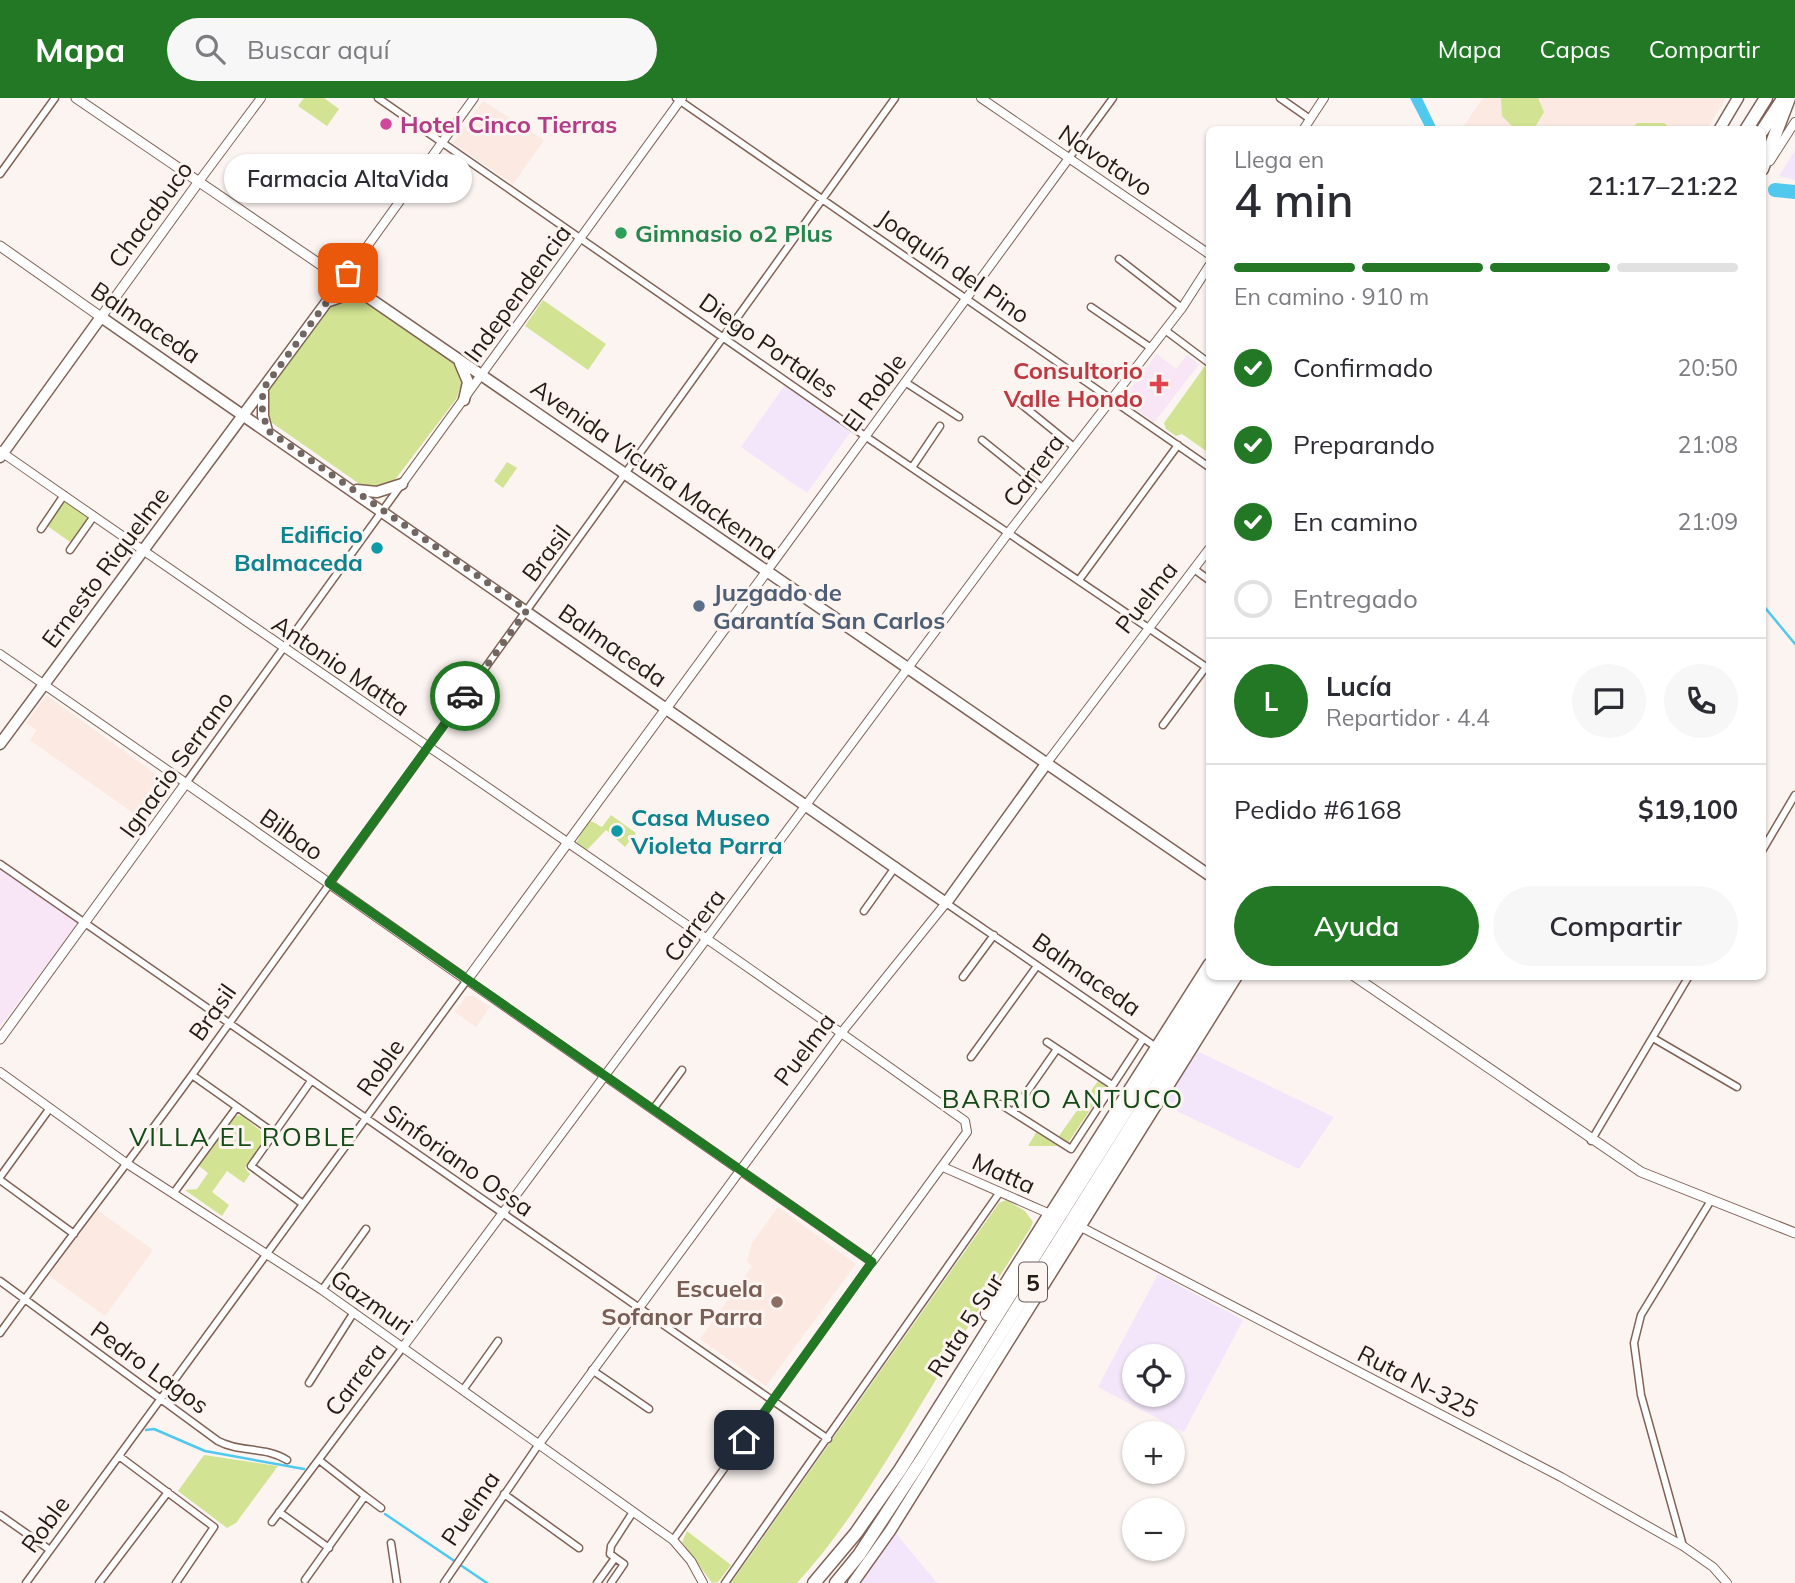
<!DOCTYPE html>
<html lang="es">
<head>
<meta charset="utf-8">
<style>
	body { margin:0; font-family:Mulish,sans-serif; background:#f7f7f7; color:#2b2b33; height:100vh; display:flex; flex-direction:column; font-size:26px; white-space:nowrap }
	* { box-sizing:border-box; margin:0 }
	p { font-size:23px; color:#7c7c81 }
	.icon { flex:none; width:38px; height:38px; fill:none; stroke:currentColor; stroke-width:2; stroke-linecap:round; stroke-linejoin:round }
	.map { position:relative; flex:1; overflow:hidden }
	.panel { position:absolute; left:1206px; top:28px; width:560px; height:854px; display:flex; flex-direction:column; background:#fff; border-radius:10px; box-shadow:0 2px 5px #0004 }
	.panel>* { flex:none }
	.fabs { position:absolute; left:1122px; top:1246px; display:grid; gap:14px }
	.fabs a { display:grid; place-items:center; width:63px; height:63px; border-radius:50%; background:#fff; box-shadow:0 2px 5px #0004; font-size:35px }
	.pin { position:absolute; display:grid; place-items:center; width:60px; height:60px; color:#fff; margin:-30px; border-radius:14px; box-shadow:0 4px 10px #0006 }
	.courier { position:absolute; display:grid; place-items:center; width:70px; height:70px; margin:-35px; border:5px solid #227824; border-radius:50%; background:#fff; color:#222; box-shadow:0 2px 9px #0007 }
	.bubble { position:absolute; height:49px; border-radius:24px; background:#fff; box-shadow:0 2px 5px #0004; font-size:23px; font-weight:600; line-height:49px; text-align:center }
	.headline em { font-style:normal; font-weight:600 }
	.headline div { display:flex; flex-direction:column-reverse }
	.headline { display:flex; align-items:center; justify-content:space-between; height:119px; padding:0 28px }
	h1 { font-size:46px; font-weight:600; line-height:52px }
	.bar { display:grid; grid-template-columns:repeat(4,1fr); gap:10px 7px; align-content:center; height:84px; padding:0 28px }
	.bar i { height:9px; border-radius:5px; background:#e1e1e2 }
	.bar .current { background:#227824 }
	.bar p { grid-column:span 4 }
	.line { display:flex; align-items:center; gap:18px; padding:0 28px; border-top:2px solid #e1e1e2 }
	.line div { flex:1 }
	.round { display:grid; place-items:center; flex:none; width:74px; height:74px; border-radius:37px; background:#f7f7f7 }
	ol { padding:0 28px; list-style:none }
	li { display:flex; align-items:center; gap:21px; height:77px }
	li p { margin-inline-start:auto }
	li .icon { padding:7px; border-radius:50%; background:#227824; color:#fff; stroke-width:4 }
	li:last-child { color:#7c7c81 }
	li i { width:38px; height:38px; border:4px solid #e1e1e2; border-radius:50% }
	.primary-button { display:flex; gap:14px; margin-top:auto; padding:14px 28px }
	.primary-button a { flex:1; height:80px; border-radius:42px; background:#227824; color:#fff; font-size:28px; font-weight:600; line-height:80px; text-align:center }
	.primary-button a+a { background:#f7f7f7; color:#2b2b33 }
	header { display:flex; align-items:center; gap:42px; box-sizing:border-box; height:98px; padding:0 35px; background:#227824; color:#fff }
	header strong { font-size:33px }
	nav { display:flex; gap:38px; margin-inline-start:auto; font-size:24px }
	.search { width:490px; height:63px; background:#f7f7f7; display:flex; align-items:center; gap:18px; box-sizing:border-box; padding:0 24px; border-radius:38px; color:#7c7c81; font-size:26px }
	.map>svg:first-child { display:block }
	.built { fill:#fbe9e2 }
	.industrial { fill:#f3e6fa; fill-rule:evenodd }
	.medical { fill:#f8e5f5 }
	.green { fill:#d2e493 }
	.water { fill:#51c9ee }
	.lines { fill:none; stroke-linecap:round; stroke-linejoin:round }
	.stream { stroke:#51c9ee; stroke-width:2.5 }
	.river { stroke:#51c9ee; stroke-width:14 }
	.minor-casing { stroke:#816256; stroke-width:9 }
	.tertiary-casing { stroke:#816256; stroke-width:10 }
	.secondary-casing { stroke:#816256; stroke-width:11 }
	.primary-casing { stroke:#816256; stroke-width:13 }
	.motorway-casing { stroke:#816256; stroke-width:15 }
	.minor { stroke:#fff; stroke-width:6 }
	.tertiary { stroke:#fff; stroke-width:8 }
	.secondary { stroke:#fff; stroke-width:9 }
	.primary { stroke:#fff; stroke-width:10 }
	.motorway { stroke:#fff; stroke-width:12 }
	.done { stroke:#716662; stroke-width:7; stroke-dasharray:0 12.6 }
	.route { stroke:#227824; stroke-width:9 }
	.hotel-dot { fill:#d1479c; stroke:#fbf4f1; stroke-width:2.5 }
	.leisure-dot { fill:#2e9e5b; stroke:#fbf4f1; stroke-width:2.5 }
	.health-dot { fill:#e0444e; stroke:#fbf4f1; stroke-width:2.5 }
	.culture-dot { fill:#0f9aa8; stroke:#fbf4f1; stroke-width:2.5 }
	.service-dot { fill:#5c6f8a; stroke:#fbf4f1; stroke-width:2.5 }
	.education-dot { fill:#8d6e63; stroke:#fbf4f1; stroke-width:2.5 }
	.labels { text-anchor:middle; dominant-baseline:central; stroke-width:6; stroke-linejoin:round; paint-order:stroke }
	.shield { fill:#fbf4f1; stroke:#675b57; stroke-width:2 }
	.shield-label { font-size:23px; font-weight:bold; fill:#271a15 }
	.hotel-label { font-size:24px; font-weight:bold; fill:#b23c85; stroke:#fbf4f1; text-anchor:start }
	.street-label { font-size:24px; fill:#271a15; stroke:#fbf4f1 }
	.leisure-label { font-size:24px; font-weight:bold; fill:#27864d; stroke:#fbf4f1; text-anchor:start }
	.health-label { font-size:24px; font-weight:bold; fill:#be3a42; stroke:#fbf4f1; text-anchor:end }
	.culture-label { font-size:24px; font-weight:bold; fill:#0d838f; stroke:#fbf4f1; text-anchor:end }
	.service-label { font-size:24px; font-weight:bold; fill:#4e5e75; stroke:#fbf4f1; text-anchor:start }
	.education-label { font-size:24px; font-weight:bold; fill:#785e54; stroke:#fbf4f1; text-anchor:end }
	.neighbourhood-label { font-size:26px; letter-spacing:2px; fill:#154b16; stroke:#fbf4f1 }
</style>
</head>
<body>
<header>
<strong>Mapa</strong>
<div class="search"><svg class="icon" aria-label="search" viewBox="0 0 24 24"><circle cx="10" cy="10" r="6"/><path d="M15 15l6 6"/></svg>Buscar aquí</div>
<nav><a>Mapa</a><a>Capas</a><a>Compartir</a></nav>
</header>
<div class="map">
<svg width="1795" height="1485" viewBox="0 0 1795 1485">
	<rect width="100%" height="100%" fill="#fbf4f1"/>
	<path class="built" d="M1483,0H1726L1707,31L1461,32Z
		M483,3L544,42L513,86L453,45Z
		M46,597L174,689L147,725L30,642L37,632L26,625Z
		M466,898H474L490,909L476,929L455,914Z
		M778,1109L856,1166L766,1288L700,1241L752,1168L747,1164L752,1145Z
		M96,1111L153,1152L105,1218L48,1177Z"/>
	<path class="industrial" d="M1795,52V82L1779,78Z
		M785,287L852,332L807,395L741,349Z
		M1195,952L1334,1019L1299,1071L1162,1006Z
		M1158,1176L1243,1222L1184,1334L1098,1289ZM1134,1258H1172V1297H1134Z
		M894,1433L937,1485H858Z"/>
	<path class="medical" d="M1157,256L1176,271L1187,257L1199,266L1154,325L1123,301Z
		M0,768L80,824L0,928Z"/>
	<path class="green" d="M304,0H324L339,11L327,28L298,8Z
		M1501,0H1538L1544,14L1534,31H1515L1502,18Z
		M1637,25H1664L1671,31H1632Z
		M361,200L457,267L462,283L457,300L394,383L376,390L361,387L268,322L266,295L327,210L335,203Z
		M543,202L606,246L588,272L525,228Z
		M1205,268L1209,271V355L1182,336L1176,338L1166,331L1164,325Z
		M507,364L517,370L503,390L494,383Z
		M64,401L92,420L73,446L46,427Z
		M611,717L636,735L625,749L606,732L587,752L576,745L589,722L602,729Z
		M1098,983L1106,988L1068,1045L1059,1038Z
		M241,1017L268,1039L245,1070L250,1076L244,1085L227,1073L212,1094L229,1107L222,1118L185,1092L197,1091L208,1075L199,1068L236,1018Z
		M1037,1033L1062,1048H1028Z
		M1006,1102L1025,1113L1033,1124L1030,1131C990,1192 952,1255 914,1318C878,1376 843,1435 797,1485H731L999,1105Z
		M204,1357L278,1368L236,1425L227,1430L178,1393Z
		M687,1433L731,1467L718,1484L712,1485L682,1444Z"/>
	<path class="water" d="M1410,0H1422L1437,31H1426Z"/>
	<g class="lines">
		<path class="stream" d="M1762,506L1795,546
			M146,1332L154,1331L205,1353L304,1371
			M385,1416L487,1485"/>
		<path class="river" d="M1775,92L1795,94"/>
		<g class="minor-casing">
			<path id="minor" d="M378,0L865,338L1209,571
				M676,0L1209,369
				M1280,0L1310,21
				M1069,60L1113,0
				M0,76L55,0
				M1119,161L1182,210
				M1091,209L1151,250
				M1165,232L1209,265
				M905,284L959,319
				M1016,302L1074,349
				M982,342L1043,391
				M913,368L940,328
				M41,431L64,397
				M70,452L94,418
				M1194,471L1209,482
				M1079,482L1178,347
				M1163,627L1206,569
				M186,685L401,387
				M1762,753L1795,697
				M0,766L828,1341
				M946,805L1156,949
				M864,813L896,768
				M963,879L994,837
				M1653,940L1737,989
				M1047,944L1112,987
				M971,959L1037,868
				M192,977L274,1035
				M1000,1006L1071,1051L1143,941
				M654,1010L682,972
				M1013,1014L1057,951
				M1591,1043L1689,878
				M0,1079L50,1010
				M0,1082L74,1136
				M173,1096L237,1009
				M303,1106L251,1068L311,983
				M0,1183L218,1343C240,1355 265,1348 287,1362
				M322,1192L366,1131
				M0,1235C63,1148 129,1064 192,977C427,651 661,326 895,0
				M592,1272L649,1311
				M309,1285L354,1214
				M463,1292L498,1243
				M119,1358L214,1429L176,1485
				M504,1396L579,1450
				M365,1398L381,1410
				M279,1414L329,1450
				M0,1417L50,1452
				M272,1424L403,1249
				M673,1442L872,1164
				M391,1445L397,1485
				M1683,1448L1641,1297L1634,1245L1641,1217L1710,1104
				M305,1482L365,1398L319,1362
				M26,1485L467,882
				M99,1485L168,1394
				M444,1485L539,1346
				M597,1485L615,1460
				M611,1485L624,1466L610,1456L611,1448L633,1414
				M725,1485L1000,1094"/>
		</g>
		<g class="tertiary-casing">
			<path id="tertiary" d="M981,0L1209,156
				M1303,32L1324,0
				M1770,63L1795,24
				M200,82L261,0
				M343,182L474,0
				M0,353C321,577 647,795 965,1023L967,1034L872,1164L467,882
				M402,386L682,0
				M767,473L1069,60
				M0,556L186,685
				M1046,666L1209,451
				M0,974L126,1065L322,1192L673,1442L691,1463L703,1485
				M943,1069L1050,1116
				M1081,1129L1561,1379L1683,1448L1713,1469L1727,1485
				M403,1249L1009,434L1182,210L1209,168
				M539,1346L842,934L946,805"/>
		</g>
		<g class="secondary-casing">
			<path id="secondary" d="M76,0L343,182
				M0,148L101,219L200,82
				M1354,878L1641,1074L1795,1135
				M0,941L186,685L467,882L767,473"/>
		</g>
		<g class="primary-casing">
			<path id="primary" d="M1719,32L1738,0
				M329,203L346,197L364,198
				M460,265L468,284L464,302
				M263,294V318L267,333
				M0,359L101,219L946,805L1046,666
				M357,392L377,394L402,386
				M0,646L343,182L1209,777
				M1050,1116L1209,866
				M853,1485L890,1433L1237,878"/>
		</g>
		<g class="motorway-casing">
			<path id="motorway" d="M1746,32L1766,0
				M1762,33L1781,4
				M1762,71L1789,0
				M987,1216L1050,1116
				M814,1485L856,1435L900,1372L1211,878
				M836,1485L859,1457L922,1361L1225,878"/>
		</g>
		<use href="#minor" class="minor"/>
		<use href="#tertiary" class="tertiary"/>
		<use href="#secondary" class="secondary"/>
		<use href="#primary" class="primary"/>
		<use href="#motorway" class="motorway"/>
	</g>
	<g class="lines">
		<path class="done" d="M348,175L263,291L262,309L267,332L527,512L465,598"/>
		<path class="route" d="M465,598L329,785L872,1164L744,1342"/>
	</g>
	<circle class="hotel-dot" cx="386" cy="26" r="7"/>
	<circle class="leisure-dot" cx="621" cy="135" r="7"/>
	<path class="health-dot" d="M1155.5 275.5h7v7h7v7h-7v7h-7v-7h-7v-7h7z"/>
	<g class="culture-dot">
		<circle cx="377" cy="450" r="7"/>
		<circle cx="617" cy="733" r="7"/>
	</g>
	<circle class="service-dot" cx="699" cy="508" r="7"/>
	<circle class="education-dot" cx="777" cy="1204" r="7"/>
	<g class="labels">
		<rect class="shield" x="1019" y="1164.5" width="28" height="39" rx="5"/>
		<g class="shield-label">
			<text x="1033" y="1184">5</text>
		</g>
		<g class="hotel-label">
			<text x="400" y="26">Hotel Cinco Tierras</text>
		</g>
		<g class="street-label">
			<text transform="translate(1106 62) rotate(34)">Navotavo</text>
			<text transform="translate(150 116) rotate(-54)">Chacabuco</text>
			<text transform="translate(954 168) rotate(35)">Joaquín del Pino</text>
			<text transform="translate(517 195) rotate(-54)">Independencia</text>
			<text transform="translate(146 224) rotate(34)">Balmaceda</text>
			<text transform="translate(769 247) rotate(35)">Diego Portales</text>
			<text transform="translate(874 294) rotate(-54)">El Roble</text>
			<text transform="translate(655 371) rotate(35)">Avenida Vicuña Mackenna</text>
			<text transform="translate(1033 372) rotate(-53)">Carrera</text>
			<text transform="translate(546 455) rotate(-53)">Brasil</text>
			<text transform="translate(105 469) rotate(-53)">Ernesto Riquelme</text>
			<text transform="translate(1146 499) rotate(-52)">Puelma</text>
			<text transform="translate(613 547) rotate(35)">Balmaceda</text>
			<text transform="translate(341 567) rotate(34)">Antonio Matta</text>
			<text transform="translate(176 666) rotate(-54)">Ignacio Serrano</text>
			<text transform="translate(292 736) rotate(35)">Bilbao</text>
			<text transform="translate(694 827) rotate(-53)">Carrera</text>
			<text transform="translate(1087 876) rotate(35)">Balmaceda</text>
			<text transform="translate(212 914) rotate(-55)">Brasil</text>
			<text transform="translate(804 951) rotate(-53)">Puelma</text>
			<text transform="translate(380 969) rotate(-55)">Roble</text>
			<text transform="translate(459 1062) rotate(35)">Sinforiano Ossa</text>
			<text transform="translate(1004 1075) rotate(24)">Matta</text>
			<text transform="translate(372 1204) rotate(35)">Gazmuri</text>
			<text transform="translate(965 1227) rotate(-57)">Ruta 5 Sur</text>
			<text transform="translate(150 1269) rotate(36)">Pedro Lagos</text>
			<text transform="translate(355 1281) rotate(-53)">Carrera</text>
			<text transform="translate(1418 1283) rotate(27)">Ruta N-325</text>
			<text transform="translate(470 1410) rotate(-56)">Puelma</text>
			<text transform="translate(45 1426) rotate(-54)">Roble</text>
		</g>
		<g class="leisure-label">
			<text x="635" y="135">Gimnasio o2 Plus</text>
		</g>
		<g class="health-label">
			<text x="1143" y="272">Consultorio<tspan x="1143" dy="28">Valle Hondo</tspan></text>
		</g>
		<g class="culture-label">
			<text x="363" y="436">Edificio<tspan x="363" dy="28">Balmaceda</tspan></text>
			<text x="631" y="719" text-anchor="start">Casa Museo<tspan x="631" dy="28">Violeta Parra</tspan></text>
		</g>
		<g class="service-label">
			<text x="713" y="494">Juzgado de<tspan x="713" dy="28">Garantía San Carlos</tspan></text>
		</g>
		<g class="education-label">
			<text x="763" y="1190">Escuela<tspan x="763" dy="28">Sofanor Parra</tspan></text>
		</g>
		<g class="neighbourhood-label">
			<text x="1063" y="1000">BARRIO ANTUCO</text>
			<text x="243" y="1038">VILLA EL ROBLE</text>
		</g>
	</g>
</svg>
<div class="fabs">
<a><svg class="icon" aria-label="locate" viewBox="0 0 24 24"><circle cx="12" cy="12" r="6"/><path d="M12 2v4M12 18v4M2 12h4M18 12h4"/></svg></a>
<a>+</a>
<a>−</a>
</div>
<div class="pin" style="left:348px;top:175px;background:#ea580c"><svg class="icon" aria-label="bag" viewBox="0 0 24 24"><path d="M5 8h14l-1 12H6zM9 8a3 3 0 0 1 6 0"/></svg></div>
<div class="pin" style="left:744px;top:1342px;background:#1f2937"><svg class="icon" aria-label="home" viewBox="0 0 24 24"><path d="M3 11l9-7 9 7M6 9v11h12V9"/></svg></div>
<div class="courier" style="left:465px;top:598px"><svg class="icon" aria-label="car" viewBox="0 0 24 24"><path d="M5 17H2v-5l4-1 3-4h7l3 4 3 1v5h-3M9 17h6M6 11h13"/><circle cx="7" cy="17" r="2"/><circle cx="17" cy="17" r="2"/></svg></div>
<div class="bubble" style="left:224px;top:56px;width:248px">Farmacia AltaVida</div>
<section class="panel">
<div class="headline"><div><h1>4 min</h1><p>Llega en</p></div><em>21:17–21:22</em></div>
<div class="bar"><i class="current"></i><i class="current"></i><i class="current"></i><i></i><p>En camino · 910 m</p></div>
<ol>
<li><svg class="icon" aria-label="check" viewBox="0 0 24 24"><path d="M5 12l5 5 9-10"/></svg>Confirmado<p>20:50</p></li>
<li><svg class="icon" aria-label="check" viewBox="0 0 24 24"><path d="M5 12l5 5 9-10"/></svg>Preparando<p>21:08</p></li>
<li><svg class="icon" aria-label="check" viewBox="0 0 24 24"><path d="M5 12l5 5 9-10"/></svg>En camino<p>21:09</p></li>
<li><i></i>Entregado</li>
</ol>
<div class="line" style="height:126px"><b class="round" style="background:#227824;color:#fff">L</b><div><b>Lucía</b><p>Repartidor · 4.4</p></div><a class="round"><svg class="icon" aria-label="chat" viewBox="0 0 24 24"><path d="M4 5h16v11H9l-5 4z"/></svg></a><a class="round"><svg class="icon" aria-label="phone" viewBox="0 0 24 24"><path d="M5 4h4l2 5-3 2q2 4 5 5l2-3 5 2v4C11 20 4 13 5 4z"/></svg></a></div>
<div class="line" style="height:91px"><div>Pedido #6168</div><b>$19,100</b></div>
<div class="primary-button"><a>Ayuda</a><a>Compartir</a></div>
</section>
</div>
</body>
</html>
